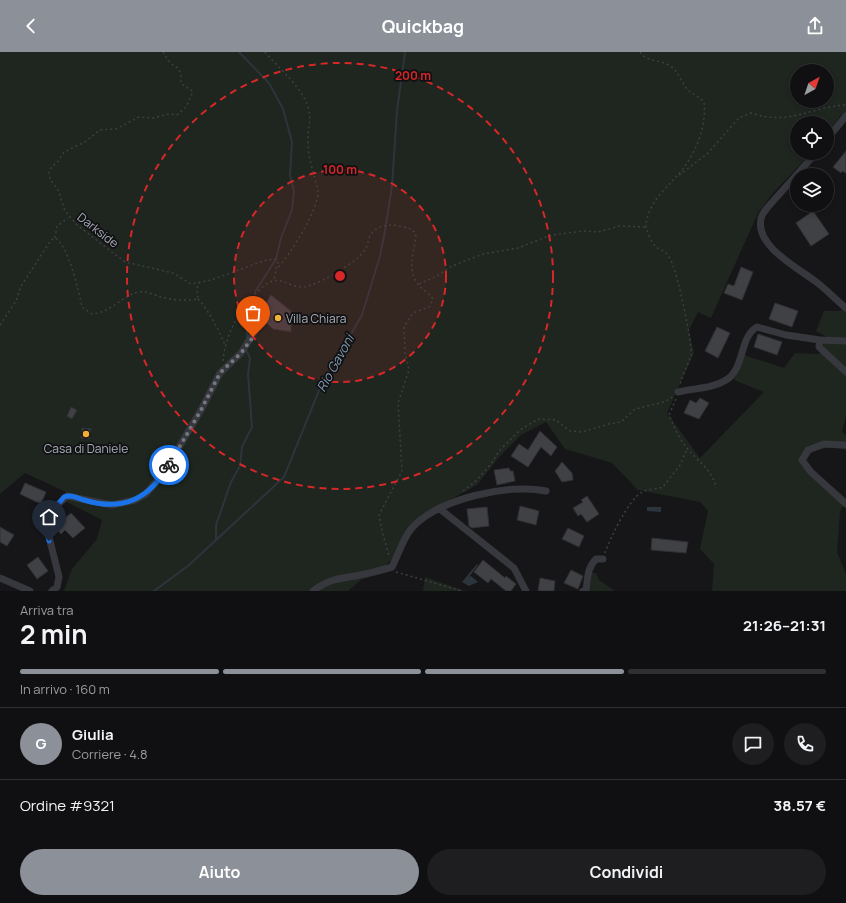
<!DOCTYPE html>
<html lang="it">
<head>
<meta charset="utf-8">
<style>
	body { margin:0; font-family:Manrope,sans-serif; background:#1e1e20; color:#f1f3f6; height:100vh; display:flex; flex-direction:column; font-size:15px; white-space:nowrap }
	* { box-sizing:border-box; margin:0 }
	p { font-size:13px; color:#9c9d9f }
	.icon { flex:none; width:22px; height:22px; fill:none; stroke:currentColor; stroke-width:2; stroke-linecap:round; stroke-linejoin:round }
	.map { position:relative; height:539px; overflow:hidden }
	.sheet { display:flex; flex-direction:column; background:#101012; flex:1 }
	.sheet>* { flex:none }
	.needle { width:26px; rotate:40deg }
	.buttons { position:absolute; left:790px; top:12px; display:grid; gap:8px }
	.buttons a { display:grid; place-items:center; width:44px; height:44px; border-radius:50%; background:#101012; box-shadow:0 2px 6px #0003,0 0 0 1px #303032; font-size:20px }
	.pin { position:absolute; display:grid; place-items:center; width:34px; height:34px; color:#fff; margin:-41px -17px; border-radius:50% 50% 50% 0; rotate:-45deg; box-shadow:0 0 4px #0007 }
	.pin .icon { rotate:45deg }
	.courier { position:absolute; display:grid; place-items:center; width:40px; height:40px; margin:-20px; border:3px solid #1a73e8; border-radius:50%; background:#fff; color:#222; box-shadow:0 1px 5px #0007 }
	.headline em { font-style:normal; font-weight:700 }
	.headline div { display:flex; flex-direction:column-reverse }
	.headline { display:flex; align-items:center; justify-content:space-between; height:68px; padding:0 20px }
	h1 { font-size:26px; font-weight:700; line-height:30px }
	.bar { display:grid; grid-template-columns:repeat(4,1fr); gap:6px 4px; align-content:center; height:48px; padding:0 20px }
	.bar i { height:5px; border-radius:3px; background:#303032 }
	.bar .current { background:#8c9099 }
	.bar p { grid-column:span 4 }
	.line { display:flex; align-items:center; gap:10px; padding:0 20px; border-top:1px solid #303032 }
	.line div { flex:1 }
	.round { display:grid; place-items:center; flex:none; width:42px; height:42px; border-radius:21px; background:#1e1e20 }
	.action { display:flex; gap:8px; margin-top:auto; padding:8px 20px }
	.action a { flex:1; height:46px; border-radius:24px; background:#8c9099; color:#fff; font-size:16px; font-weight:700; line-height:46px; text-align:center }
	.action a+a { background:#1e1e20; color:#f1f3f6 }
	header { display:flex; justify-content:space-between; align-items:center; height:52px; padding:0 20px; background:#8c9099; color:#fff; font-size:18px; font-weight:700 }
	.map>svg:first-child { display:block }
	.green { fill:#1e261f; fill-rule:evenodd }
	.water { fill:#2c353c }
	.lines { fill:none; stroke-linecap:round; stroke-linejoin:round }
	.stream { stroke:#2c353c; stroke-width:2 }
	.building { fill:#404145; stroke:#303034 }
	.path { stroke:#3d3f44; stroke-width:1.5; stroke-dasharray:2 3; stroke-linecap:butt }
	.minor { stroke:#37383d; stroke-width:7 }
	.done { stroke:#757880; stroke-width:4; stroke-dasharray:0 7.2 }
	.route { stroke:#1a73e8; stroke-width:5 }
	.ring { fill:none; stroke:#d62828; stroke-width:2; stroke-dasharray:7 5 }
	.poi-dot { fill:#f2b134; stroke:#111113; stroke-width:1.5 }
	.labels { text-anchor:middle; dominant-baseline:central; stroke-width:3.5; stroke-linejoin:round; paint-order:stroke }
	.street-label { font-size:12px; fill:#a8adb8; stroke:#111113 }
	.poi-label { font-size:12px; fill:#a8adb8; stroke:#111113; text-anchor:start }
	.water-label { font-size:13px; font-style:italic; fill:#7f9bb3; stroke:#111113 }
	.centre { fill:#d62828; stroke:#111113; stroke-width:2 }
	.ring-label { font-size:12px; text-anchor:middle; font-weight:bold; fill:#d62828; stroke:#111113; stroke-width:3.5; stroke-linejoin:round; paint-order:stroke }
</style>
</head>
<body>
<header><svg class="icon" aria-label="back" viewBox="0 0 24 24"><path d="M15 5l-7 7 7 7"/></svg>Quickbag<svg class="icon" aria-label="share" viewBox="0 0 24 24"><path d="M12 15V3M7 8l5-5 5 5M5 13v7h14v-7"/></svg></header>
<div class="map">
<svg width="846" height="539" viewBox="0 0 846 539">
	<rect width="100%" height="100%" fill="#161618"/>
	<path class="green" d="M0,0H846V68L841,63L827,82V71H797V101H811L773,141L758,161L711,266L698,260L689,278L694,301L667,361L700,406L764,340L734,328L744,303L784,316L795,301L819,302L827,285L816,279L824,259H840L846,252V363L842,380L846,383V398L828,395L812,400L806,409L813,418L846,446L840,460L837,500L846,522V539H712L714,512L700,497L708,459L700,450L638,438L612,411L565,397L546,370L521,383L500,404L477,433L433,457L411,473L393,507L387,512L389,520L362,527L348,539H64L72,517L97,487L102,468L65,449L66,440L25,421L0,442ZM797,19H827V49H797Z
		M591,521H596L599,528L615,539H587L591,531Z
		M425,525L462,538L468,539H423Z"/>
	<path class="water" d="M647,455H661V460L647,459Z
		M477,512L478,513L469,525L471,524L478,530L469,534L462,530Z"/>
	<g class="lines">
		<path class="stream" d="M239,0L269,31L283,57L292,90L290,123L294,139L292,158L281,186L276,207L255,240
			M247,287V266L254,248
			M216,487V473L231,430L240,414L242,395L252,375L248,322L250,306L246,298
			M154,539L189,513L284,425L320,336L362,263L380,204L385,179L392,134L397,59L405,0"/>
	</g>
	<path class="building" d="M846,99V121L842,119L841,121L833,115Z
		M813,159L829,182L811,194L796,171Z
		M741,215L753,220L742,248L724,241L728,232L734,234Z
		M271,243L291,259V280L273,277L266,271L264,262L265,252Z
		M775,251L798,259L792,275L769,267Z
		M717,275L730,281L718,306L705,299Z
		M758,282L782,290L777,303L754,295Z
		M700,346L709,351L699,367L684,361L690,348L696,351Z
		M71,355L77,358L72,367L67,364Z
		M82,376L91,377L89,387L81,386Z
		M540,379L557,395L551,404L541,395L528,415L511,404L519,392L528,398Z
		M562,410L572,421L573,428L562,430L555,419Z
		M509,416L510,419H513L515,429L497,433L494,418Z
		M25,431L46,440L41,452L20,442Z
		M587,444L599,462L587,470L581,462L578,464L573,456L583,450L581,448Z
		M520,454L539,459L536,473L517,468Z
		M487,455L489,474L472,476L469,474L467,457Z
		M71,461L85,476L73,486L65,478L61,482L54,475Z
		M0,475L14,483L7,494L0,490Z
		M568,476L584,484L579,495L562,487Z
		M652,486L688,490L686,501L651,498Z
		M38,505L48,519L37,527L27,513Z
		M483,508L505,526L506,524L516,532L511,539H506L491,527L488,531L474,520Z
		M571,518L583,524L578,537L564,531Z
		M540,526L555,529L554,539H538Z"/>
	<g class="lines">
		<path class="path" d="M163,0L170,11L178,16L181,22V30L184,34L190,37L193,40L186,55L177,63L169,62L153,66L139,65L116,77L100,78L85,90L64,100L57,111L52,114L49,121L50,127L58,138L65,159L77,173L125,210L173,221L191,232L211,228L266,208L276,207L278,209L274,227
			M265,0C279,17 298,31 307,52C313,67 307,77 308,91C308,103 312,116 315,127C316,131 318,135 318,139C319,157 290,203 277,217
			M640,0C647,11 661,7 670,14C680,20 681,32 689,39C694,43 700,45 704,50C707,76 694,106 676,125C663,139 649,151 646,172C645,177 652,191 655,194C658,197 663,198 666,201C669,204 672,210 673,214C678,224 693,294 691,303C688,313 683,322 680,332
			M679,123L707,102L739,66L751,61C788,74 811,55 846,53
			M55,186L57,174L68,166
			M419,232L437,224L452,214L483,202L518,196L551,183L584,179L598,180L620,174L645,175
			M198,247C210,260 218,277 225,293
			M0,273L16,249L21,234L27,225L51,188L55,186C68,192 79,240 82,255L92,262C113,260 122,243 139,240C147,239 154,243 161,245C172,248 186,249 198,247L197,236L200,231
			M223,309C225,282 242,251 264,234C280,221 286,235 303,235C310,235 330,225 336,221C346,214 360,207 366,196C368,193 368,188 370,184C379,168 400,173 413,178L416,184C414,201 407,215 417,231C421,237 428,240 433,247L429,255L413,261L404,275L405,301L409,318L398,351L402,419L379,463L382,479L389,504
			M676,347L669,363C674,374 679,387 687,396C698,410 713,418 716,436
			M463,439L477,428L491,412L499,399L520,378L538,367L556,368L570,379L582,380L609,372L621,370L635,357L664,350L674,344
			M605,501C610,486 629,447 642,440C648,437 657,437 663,435L680,413L687,397
			M396,520L462,539"/>
		<path class="minor" d="M827,87L846,64
			M816,101L767,156C765,159 761,163 761,167C755,194 798,216 815,229C826,237 835,247 846,256
			M846,289L820,288L819,295L846,320
			M678,340C694,336 712,337 726,328C745,317 739,285 757,275L786,283L820,288
			M846,393L824,392L808,398L802,408L811,420L846,452
			M440,457L514,516L526,539
			M0,526L30,539
			M52,539L57,535L59,525L45,469L49,461L67,444L112,453L135,448L146,442L166,417L201,358L220,321L241,301L255,279
			M313,539C330,526 340,527 360,523C371,521 381,518 392,515C398,503 403,487 411,477C437,447 508,431 546,439
			M583,539L586,538C588,526 587,516 596,507H603"/>
	</g>
	<g class="lines">
		<path class="done" d="M169,413L201,358L220,321L241,301L253,285"/>
		<path class="route" d="M49,489L44,469L64,445C71,442 77,446 84,448C123,460 149,447 169,413"/>
	</g>
	<circle cx="340" cy="224" r="106" fill="#d62828" fill-opacity=".12"/>
	<g class="ring">
		<circle cx="340" cy="224" r="106"/>
		<circle cx="340" cy="224" r="213"/>
	</g>
	<g class="poi-dot">
		<circle cx="278" cy="266" r="4"/>
		<circle cx="86" cy="382" r="4"/>
	</g>
	<g class="labels">
		<g class="street-label">
			<text transform="translate(98 178) rotate(38)">Darkside</text>
		</g>
		<g class="poi-label">
			<text x="286" y="266">Villa Chiara</text>
			<text x="86" y="396" text-anchor="middle">Casa di Daniele</text>
		</g>
		<g class="water-label">
			<text transform="translate(335 311) rotate(-61)">Rio Gavoni</text>
		</g>
	</g>
	<circle cx="340" cy="224" r="6" class="centre"/>
	<g class="ring-label">
		<text x="413" y="28">200 m</text>
		<text x="340" y="122">100 m</text>
	</g>
</svg>
<div class="buttons">
<a><svg class="needle" viewBox="-14 -14 28 28"><path d="M0-13l5 13h-10z" fill="#e53935"/><path d="M0 13l5-13h-10z" fill="#9c9d9f"/></svg></a>
<a><svg class="icon" aria-label="locate" viewBox="0 0 24 24"><circle cx="12" cy="12" r="6"/><path d="M12 2v4M12 18v4M2 12h4M18 12h4"/></svg></a>
<a><svg class="icon" aria-label="layers" viewBox="0 0 24 24"><path d="M12 4l9 5-9 5-9-5zM3 14l9 5 9-5"/></svg></a>
</div>
<div class="pin" style="left:253px;top:285px;background:#ea580c"><svg class="icon" aria-label="bag" viewBox="0 0 24 24"><path d="M5 8h14l-1 12H6zM9 8a3 3 0 0 1 6 0"/></svg></div>
<div class="pin" style="left:49px;top:489px;background:#1f2937"><svg class="icon" aria-label="home" viewBox="0 0 24 24"><path d="M3 11l9-7 9 7M6 9v11h12V9"/></svg></div>
<div class="courier" style="left:169px;top:413px"><svg class="icon" aria-label="bike" viewBox="0 0 24 24"><circle cx="6" cy="16" r="4"/><circle cx="18" cy="16" r="4"/><path d="M6 16l4-8h5l3 8M10 8l3 8H6M13 5h3"/></svg></div>
</div>
<section class="sheet">
<div class="headline"><div><h1>2 min</h1><p>Arriva tra</p></div><em>21:26–21:31</em></div>
<div class="bar"><i class="current"></i><i class="current"></i><i class="current"></i><i></i><p>In arrivo · 160 m</p></div>
<div class="line" style="height:72px"><b class="round" style="background:#8c9099;color:#fff">G</b><div><b>Giulia</b><p>Corriere · 4.8</p></div><a class="round"><svg class="icon" aria-label="chat" viewBox="0 0 24 24"><path d="M4 5h16v11H9l-5 4z"/></svg></a><a class="round"><svg class="icon" aria-label="phone" viewBox="0 0 24 24"><path d="M5 4h4l2 5-3 2q2 4 5 5l2-3 5 2v4C11 20 4 13 5 4z"/></svg></a></div>
<div class="line" style="height:52px"><div>Ordine #9321</div><b>38.57 €</b></div>
<div class="action"><a>Aiuto</a><a>Condividi</a></div>
</section>
</body>
</html>
